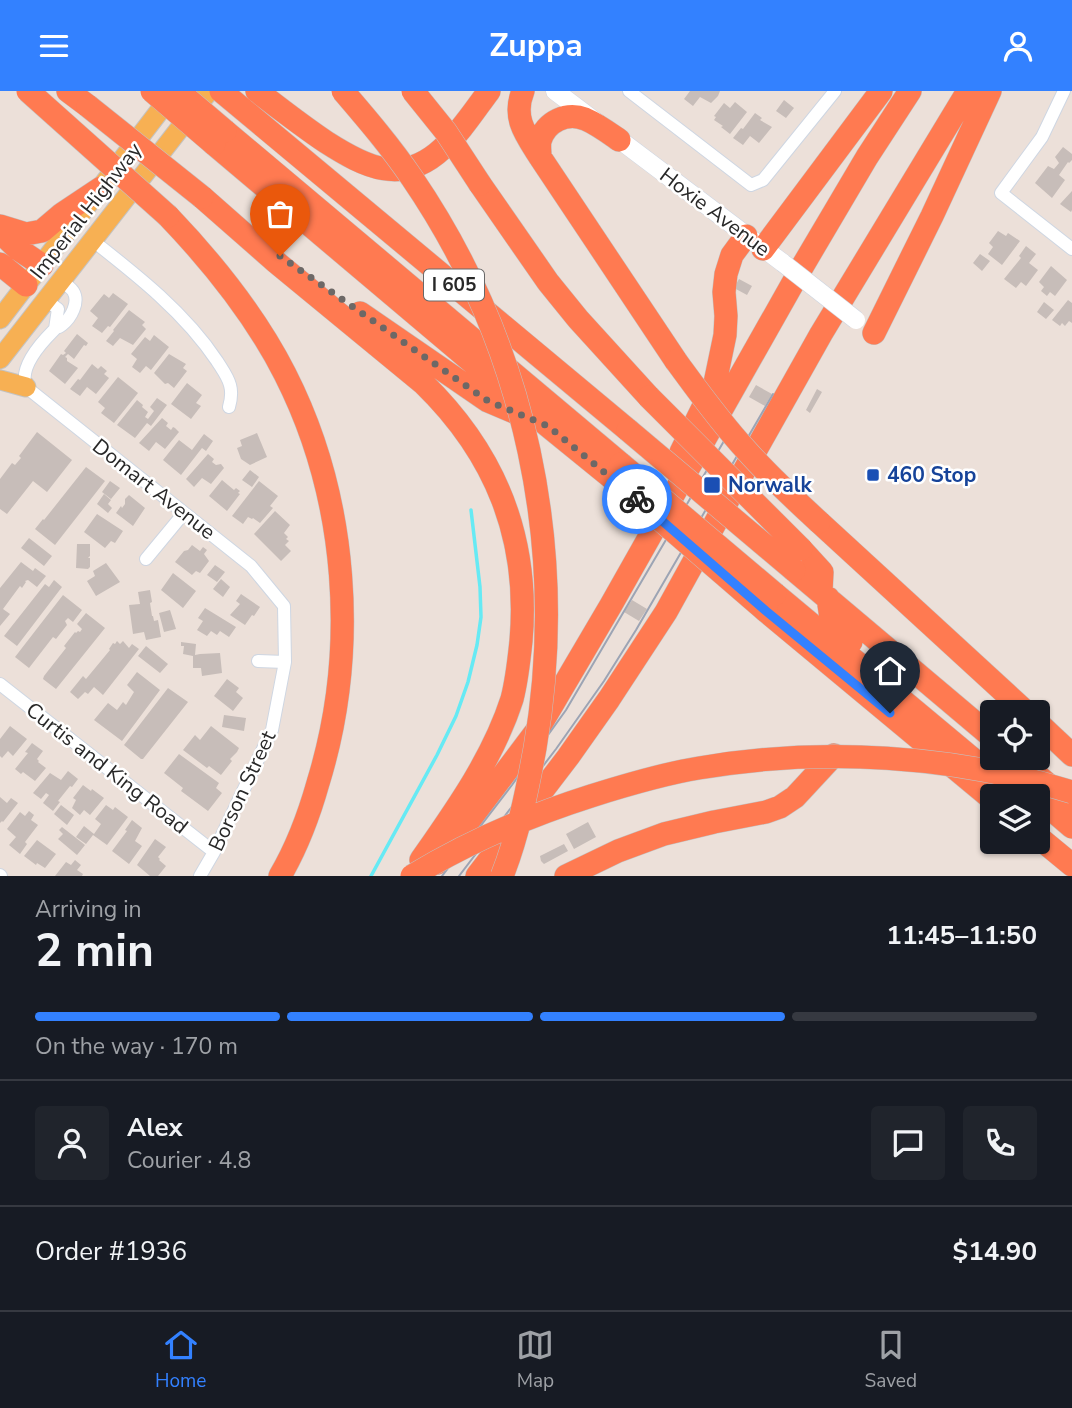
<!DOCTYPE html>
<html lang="en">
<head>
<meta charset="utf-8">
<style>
	body { margin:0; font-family:"Nunito Sans",sans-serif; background:#20242c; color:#f1f3f6; height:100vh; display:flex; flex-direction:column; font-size:26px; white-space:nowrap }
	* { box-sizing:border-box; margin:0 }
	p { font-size:23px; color:#9ea1a6 }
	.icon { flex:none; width:38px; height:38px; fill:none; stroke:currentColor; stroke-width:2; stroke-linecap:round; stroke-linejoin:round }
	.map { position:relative; height:785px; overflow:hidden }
	.drawer { display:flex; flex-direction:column; background:#171b24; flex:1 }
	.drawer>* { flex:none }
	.fabs { position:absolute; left:980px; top:609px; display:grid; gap:14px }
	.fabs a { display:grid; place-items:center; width:70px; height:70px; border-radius:7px; background:#171b24; box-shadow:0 2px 5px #0004; font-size:35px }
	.pin { position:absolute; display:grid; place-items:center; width:60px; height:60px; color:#fff; margin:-72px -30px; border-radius:50% 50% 50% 0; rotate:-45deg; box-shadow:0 0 7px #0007 }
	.pin .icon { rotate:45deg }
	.courier { position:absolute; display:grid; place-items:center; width:70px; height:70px; margin:-35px; border:5px solid #3381ff; border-radius:50%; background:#fff; color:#222; box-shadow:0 2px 9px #0007 }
	.headline em { font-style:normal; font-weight:700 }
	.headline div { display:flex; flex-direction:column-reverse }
	.headline { display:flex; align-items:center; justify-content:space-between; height:119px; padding:0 35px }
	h1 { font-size:46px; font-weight:700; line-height:52px }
	.bar { display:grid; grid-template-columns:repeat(4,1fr); gap:10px 7px; align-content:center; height:84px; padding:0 35px }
	.bar i { height:9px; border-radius:5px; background:#363941 }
	.bar .on { background:#3381ff }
	.bar p { grid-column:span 4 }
	.line { display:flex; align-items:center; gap:18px; padding:0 35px; border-top:2px solid #363941 }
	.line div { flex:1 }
	.round { display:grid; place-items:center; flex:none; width:74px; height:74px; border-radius:7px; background:#20242c }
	header { display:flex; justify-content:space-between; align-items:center; height:91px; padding:0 35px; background:#3381ff; color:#fff; font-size:32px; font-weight:700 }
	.dock { display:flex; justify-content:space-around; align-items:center; height:98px; border-top:2px solid #363941; background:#171b24; font-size:19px; color:#9ea1a6 }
	.dock a { display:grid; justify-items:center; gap:4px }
	.dock .on { color:#3381ff }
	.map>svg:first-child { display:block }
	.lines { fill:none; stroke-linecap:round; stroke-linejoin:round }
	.stream { stroke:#66eaf4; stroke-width:3.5 }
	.building { fill:#c7bdb9 }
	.minor-casing { stroke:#ced6e2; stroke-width:14 }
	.secondary-casing { stroke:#ced6e2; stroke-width:19 }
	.primary-casing { stroke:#c3c3c3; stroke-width:21 }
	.motorway-casing { stroke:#c3c3c3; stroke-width:24 }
	.minor { stroke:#fff; stroke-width:12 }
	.secondary { stroke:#fff; stroke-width:18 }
	.primary { stroke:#f7b053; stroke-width:19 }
	.motorway { stroke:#ff7a51; stroke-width:23 }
	.tram { stroke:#9ca4b4; stroke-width:2 }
	.secondary-bridge-casing { stroke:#ced6e2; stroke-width:19; stroke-linecap:butt }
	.motorway-bridge-casing { stroke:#c3c3c3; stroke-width:24; stroke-linecap:butt }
	.secondary-bridge { stroke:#fff; stroke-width:18 }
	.motorway-bridge { stroke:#ff7a51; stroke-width:23 }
	.done { stroke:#6d6866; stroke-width:7; stroke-dasharray:0 12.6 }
	.route { stroke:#3381ff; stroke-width:9 }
	.transit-dot { fill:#1a4fb4; stroke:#fff; stroke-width:2.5 }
	.labels { text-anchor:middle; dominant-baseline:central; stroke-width:5; stroke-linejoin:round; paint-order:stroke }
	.shield { fill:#fff; stroke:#686868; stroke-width:2 }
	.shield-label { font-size:19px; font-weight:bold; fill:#282828 }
	.street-label { font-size:21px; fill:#282828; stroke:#fff }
	.transit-label { font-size:21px; font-weight:bold; fill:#164399; stroke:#fff; text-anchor:start }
</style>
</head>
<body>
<header><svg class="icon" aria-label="menu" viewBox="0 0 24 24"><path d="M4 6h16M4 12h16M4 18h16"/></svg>Zuppa<svg class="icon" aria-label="person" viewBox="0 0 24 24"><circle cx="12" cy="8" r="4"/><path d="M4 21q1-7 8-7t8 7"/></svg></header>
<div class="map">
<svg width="1072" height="785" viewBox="0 0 1072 785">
	<rect width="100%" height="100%" fill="#ece0d9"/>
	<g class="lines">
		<path class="stream" d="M371,785L437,664L456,625L468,591L477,554L481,526L480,496L471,419"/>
	</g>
	<path class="building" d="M690,0H720L718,5L711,12L700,6L693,15L684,8Z
		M784,9L794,17L786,27L776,20Z
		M735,11L747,21L730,43L721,36L723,35L714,29L716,26L714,25L724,12L730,17Z
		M755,22L762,27L760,29L772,36L759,52L750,45L743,54L733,47L741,37L743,38Z
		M1063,56L1072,63V69L1069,72L1068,71L1059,84L1065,89L1052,107L1035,92L1048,75L1054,78L1059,72L1055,66Z
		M1072,100V119L1071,121L1060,113Z
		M998,140L1006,145L1008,142L1020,150L1002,174L988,163L993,156L989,152Z
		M1026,155L1036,163L1029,172L1038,179L1026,195L1021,191L1016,197L1004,188L1021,167L1019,165Z
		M980,163L990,170L982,180L973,172Z
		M1051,175L1067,189L1055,205L1050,201L1047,205L1041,200L1044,196L1039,191Z
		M739,188L752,195L747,204L734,197Z
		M113,202L128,213L110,236L108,235L102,242L92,235L98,227L90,220L104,203L109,207Z
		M1068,209L1072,212V232L1069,230L1065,235L1062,232L1060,235L1052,229Z
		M1044,211L1054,219L1046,228L1037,221Z
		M129,219L145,231L142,234L146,238L133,254L120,247L113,255L106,250L114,240L113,239Z
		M77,243L88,252L86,255L84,254L74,268L68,263L65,266L67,267V270L78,277L65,293L49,280L61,263L63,264L66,262L64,260Z
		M154,244L169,256L151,279L146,275L140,282L132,276L137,268L131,263L145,246L150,250Z
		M169,263L186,273L183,277L187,280L174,297L168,292L165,293L154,282Z
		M92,273L98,278L101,275L107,280L104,283L109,287L96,303L87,296L80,305L70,298L78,288L80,289Z
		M118,286L138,302L114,332L101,322L105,317L98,311Z
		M187,292L202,304L196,312L201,315L191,328L171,313Z
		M756,294L772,303L765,315L749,306Z
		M817,298L822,301L810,322L806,319Z
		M157,307L167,314L151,335L147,332L135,347L117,334L137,309L143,314L142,316L148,321L145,326L148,328L154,320L150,316Z
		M162,327L168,332L166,335L171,339L173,336L175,337L179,341L165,358L156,351L149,360L139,352Z
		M37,341L72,369L47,401L33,390L7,423L0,418V388L12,372L15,374L21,367L19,365Z
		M257,342L267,366L250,374L241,368L237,357L242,355L240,349Z
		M204,343L213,350L206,360L202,357L181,384L163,369L179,349L192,359Z
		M208,363L214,368L212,371L216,374L221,373L224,377L211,393L202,387L194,396L186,388Z
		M86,376L105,390L55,454L35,438L43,428L44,429Z
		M250,379L259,386L252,396L242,389Z
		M222,389L234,399L236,397L240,400L238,402L240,403L227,420L209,405Z
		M110,390L120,397L111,408L102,401Z
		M259,390L278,405L270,415L273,417L260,432L253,427L252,428L248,426L243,433L232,425Z
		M104,403L111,409L108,413L112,417L108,422L97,413Z
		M129,404L145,417L133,435L116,422L121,415L122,417L125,413V408Z
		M275,420L290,434L284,442L288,446L286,448L289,450L285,454L291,460L281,470L254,443Z
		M97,423L123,440L115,452L111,450L105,457L84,441Z
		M29,447L52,465L44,475L21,457Z
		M77,453H90V465L88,467H90V476L88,478L76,477Z
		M192,454L200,460L203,456L207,459L204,463L209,470L200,482L196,480L192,484L175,471L184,460L188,459Z
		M21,471L33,480L35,477L46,485L37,496L28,489L25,490L26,491L22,497L20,495L3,518L10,523L0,535V497Z
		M106,472L120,491L96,505L87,490L95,485L93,480Z
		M215,474L225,481L217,491L207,484Z
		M173,482L196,500L183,517L161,499Z
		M221,488L230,496L223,506L213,498Z
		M54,489L62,496L17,555L4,545L45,493L49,496Z
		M150,499L152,511L150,512L152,525H153L154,530L158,529L161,546L146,549L144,541L133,543L129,514L140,513L138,501Z
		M241,503L260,516L254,525L252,524L245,534L230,524L240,513L236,510Z
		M63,504L82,519L73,531L68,527L65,530L67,534L56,548L53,546L29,577L15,566Z
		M632,509L647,518L639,530L624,521Z
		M205,517L236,536L229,546L220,540L217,544L211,540L207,545L197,539L203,530L198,527Z
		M170,519L176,538L164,541L159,522Z
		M86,522L105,537L56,598L43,588L44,585L66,557L64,555L75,541L76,542L78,540L80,541L82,538L77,533Z
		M117,550L120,553L123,550L129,557L132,553L139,558L103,604L94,596L88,603L85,601L78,608L70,601L83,585L86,588L110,559L109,558L113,552L115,553Z
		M181,551L196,553L195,564L200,563L220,562L222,582L202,585L201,577H193V565L183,563L184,555H181Z
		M146,555L168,573L160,582L138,565Z
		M137,581L160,599L122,650L94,629L108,612L117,619L123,611L126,614L134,601L127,594Z
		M227,588L239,597L236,601L243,607L233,620L214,605Z
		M168,597L188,611L143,668H141L124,654Z
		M224,624L246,627L244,640L222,636Z
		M10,635L27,648L13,665L8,660L2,667L0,665V648Z
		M211,635L239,657L237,661L230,668L232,670L221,684L209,675L207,677L183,659L195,644L200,649Z
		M32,652L43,660L37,668L39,670L38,671L46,677L35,690L23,681L21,683L15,678L28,662L25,661Z
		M179,663L219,692L216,697L222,702L208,720L181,700L183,697L164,682Z
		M68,680L78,688L72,696L70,695L58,710L60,711L53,720L43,712L49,704L46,702L41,708L33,702L50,682L61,689Z
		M83,694L91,700L92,698L104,707L90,724L84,719L80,724L72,717L76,709L73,707Z
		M0,706L7,712L11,707L18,712L3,731L2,730L0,732Z
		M61,714L74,724L67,734L54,723Z
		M106,714L113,719L115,716L128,726L107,754L93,744L86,753L76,746L84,735L94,743L101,733L95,728Z
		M29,720L34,724L31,729L38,734L25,751L27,753L20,763L9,754L16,746L7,738L20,721L25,725Z
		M132,729L142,737L135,750L142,755L129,773L112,760L127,740L125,739Z
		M588,731L596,746L574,758L566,743Z
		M62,736L85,754L77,764L58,748L63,743L59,739Z
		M155,748L166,756L158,766L160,768L159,769L166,775L158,785H150L137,774Z
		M37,749L56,763L45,777L37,772L36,774L24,765Z
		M564,753L568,760L544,773L541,770L540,765Z
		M75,769L81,774L77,779L83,783L82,785H55L66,771L71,774Z"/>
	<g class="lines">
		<g class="minor-casing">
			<path id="minor" d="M629,0L751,94L763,89L835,0
				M1064,0L1042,46L1001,102L1072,158
				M92,149C138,185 185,222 217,270C222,278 228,286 230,294C232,301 231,309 229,316
				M60,189C64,192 70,196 73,200C80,211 71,227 62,234C54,240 60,233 53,240C40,253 19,277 26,296L251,475L284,515L285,571L272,639L214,761L200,785
				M46,209L58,218L55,238
				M146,468L184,422
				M258,570L285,571
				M0,593L214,761
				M0,784L1,785"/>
		</g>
		<g class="secondary-casing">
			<path id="secondary" d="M555,0L783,172"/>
		</g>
		<g class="primary-casing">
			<path id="primary" d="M0,228L174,1
				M0,268L209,0
				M0,289L26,296"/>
		</g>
		<g class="motorway-casing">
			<path id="motorway" d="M68,0L88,15
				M221,0L628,339
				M257,0C279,17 302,35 326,51C365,76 402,95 442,58C460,42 474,20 489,0
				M523,0C512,27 526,44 540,66L676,270
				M225,40L621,373
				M214,53L548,335L612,387
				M540,66C540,61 539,55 540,50C546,30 567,21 585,28C597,33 609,42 619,49
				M480,93L548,191L578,228L649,306
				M202,106L276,171L423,292C496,363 530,447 521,550C519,569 517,589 512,608C493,667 456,719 421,769
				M168,125C213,172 255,224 285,283C348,407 359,559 318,692C309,724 297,756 280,785
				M0,135L26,143L42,140L62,123L101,97
				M0,141L18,158L42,174
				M763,158L881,0
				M0,173L26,194
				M360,222L488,310L526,326
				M874,242L932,125L990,0
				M681,361L715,292L725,244L726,225L724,201L726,183L732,164L746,145
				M819,431L1026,621
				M801,458L822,481L821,501
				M794,479L992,646
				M775,503L1017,705
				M828,507L832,534L851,551
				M766,520L992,708
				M1038,632L1072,664
				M1017,667L1072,714
				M1038,707L1072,736
				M1038,746L1072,774
				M437,772L538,638L611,514L802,176L867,66L910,0
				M477,785L568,666L609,608L666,521L744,380L821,243L968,0
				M566,785L618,760L664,743L714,731L766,721L780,716L795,706L834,664"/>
		</g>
		<use href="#minor" class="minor"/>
		<use href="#secondary" class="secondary"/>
		<use href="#primary" class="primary"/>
		<use href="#motorway" class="motorway"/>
		<path class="tram" d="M442,785L512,694L566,619L724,350
			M459,785L556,658L604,590L636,539L773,303"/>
		<g class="secondary-bridge-casing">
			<path id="secondary-bridge" d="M783,172L856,229"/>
		</g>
		<g class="motorway-bridge-casing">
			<path id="motorway-bridge" d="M28,0L168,125
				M152,0L214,53
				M178,0L225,40
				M343,0C367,28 391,56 412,87C526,254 569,458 535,657C527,700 518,745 502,785
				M413,0L446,41L480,93
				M88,15L202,106
				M676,270C698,300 720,331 746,359C769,385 794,408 819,431
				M649,306L801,458
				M628,339L794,479
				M621,373L775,503
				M612,387L766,520
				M412,785C468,751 528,725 591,705C626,694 662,683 699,677C821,656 954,664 1072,701"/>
		</g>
		<use href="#secondary-bridge" class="secondary-bridge"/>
		<use href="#motorway-bridge" class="motorway-bridge"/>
	</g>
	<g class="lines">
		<path class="done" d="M280,165L488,310L548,335L637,408"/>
		<path class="route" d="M637,408L766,520L890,622"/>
	</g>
	<g class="transit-dot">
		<rect x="866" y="377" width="14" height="14" rx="3.5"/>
		<rect x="703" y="385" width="18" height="18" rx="3.5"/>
	</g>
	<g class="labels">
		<rect class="shield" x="424" y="178.5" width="60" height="31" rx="5"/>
		<g class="shield-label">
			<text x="454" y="194">I 605</text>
		</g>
		<g class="street-label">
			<text transform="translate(86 120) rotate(-52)">Imperial Highway</text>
			<text transform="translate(715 121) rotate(37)">Hoxie Avenue</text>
			<text transform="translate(154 398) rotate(38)">Domart Avenue</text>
			<text transform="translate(107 677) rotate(38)">Curtis and King Road</text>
			<text transform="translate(242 700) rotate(-65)">Borson Street</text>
		</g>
		<g class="transit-label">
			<text x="887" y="384">460 Stop</text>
			<text x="728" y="394">Norwalk</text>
		</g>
	</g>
</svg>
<div class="fabs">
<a><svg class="icon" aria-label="locate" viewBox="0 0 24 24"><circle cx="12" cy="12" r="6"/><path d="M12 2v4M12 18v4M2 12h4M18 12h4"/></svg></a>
<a><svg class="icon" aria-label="layers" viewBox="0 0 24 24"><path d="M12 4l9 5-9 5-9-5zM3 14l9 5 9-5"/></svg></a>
</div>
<div class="pin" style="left:280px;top:165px;background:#ea580c"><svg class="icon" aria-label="bag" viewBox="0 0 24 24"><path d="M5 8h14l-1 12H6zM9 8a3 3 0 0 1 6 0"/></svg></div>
<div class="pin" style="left:890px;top:622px;background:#1f2937"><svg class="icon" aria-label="home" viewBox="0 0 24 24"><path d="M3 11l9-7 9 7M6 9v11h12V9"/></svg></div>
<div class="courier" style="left:637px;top:408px"><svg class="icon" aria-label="bike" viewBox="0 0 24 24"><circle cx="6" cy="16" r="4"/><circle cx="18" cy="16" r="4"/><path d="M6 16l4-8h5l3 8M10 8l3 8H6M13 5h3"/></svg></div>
</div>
<section class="drawer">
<div class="headline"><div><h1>2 min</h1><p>Arriving in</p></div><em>11:45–11:50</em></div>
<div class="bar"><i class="on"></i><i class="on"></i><i class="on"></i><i></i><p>On the way · 170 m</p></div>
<div class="line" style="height:126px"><a class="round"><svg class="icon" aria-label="person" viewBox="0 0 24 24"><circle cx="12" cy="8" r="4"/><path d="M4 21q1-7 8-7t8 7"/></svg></a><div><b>Alex</b><p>Courier · 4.8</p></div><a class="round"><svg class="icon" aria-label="chat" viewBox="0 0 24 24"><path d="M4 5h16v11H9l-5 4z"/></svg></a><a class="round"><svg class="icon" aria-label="phone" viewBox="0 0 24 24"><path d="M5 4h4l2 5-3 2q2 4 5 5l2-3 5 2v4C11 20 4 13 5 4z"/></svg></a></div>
<div class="line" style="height:91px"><div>Order #1936</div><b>$14.90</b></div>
</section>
<nav class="dock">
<a class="on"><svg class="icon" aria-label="home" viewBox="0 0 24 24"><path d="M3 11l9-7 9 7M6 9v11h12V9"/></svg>Home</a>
<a><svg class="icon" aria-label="map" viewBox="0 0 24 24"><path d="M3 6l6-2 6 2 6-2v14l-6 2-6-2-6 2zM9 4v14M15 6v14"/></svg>Map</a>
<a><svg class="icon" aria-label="saved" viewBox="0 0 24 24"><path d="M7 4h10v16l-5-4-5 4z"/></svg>Saved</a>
</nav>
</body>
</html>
